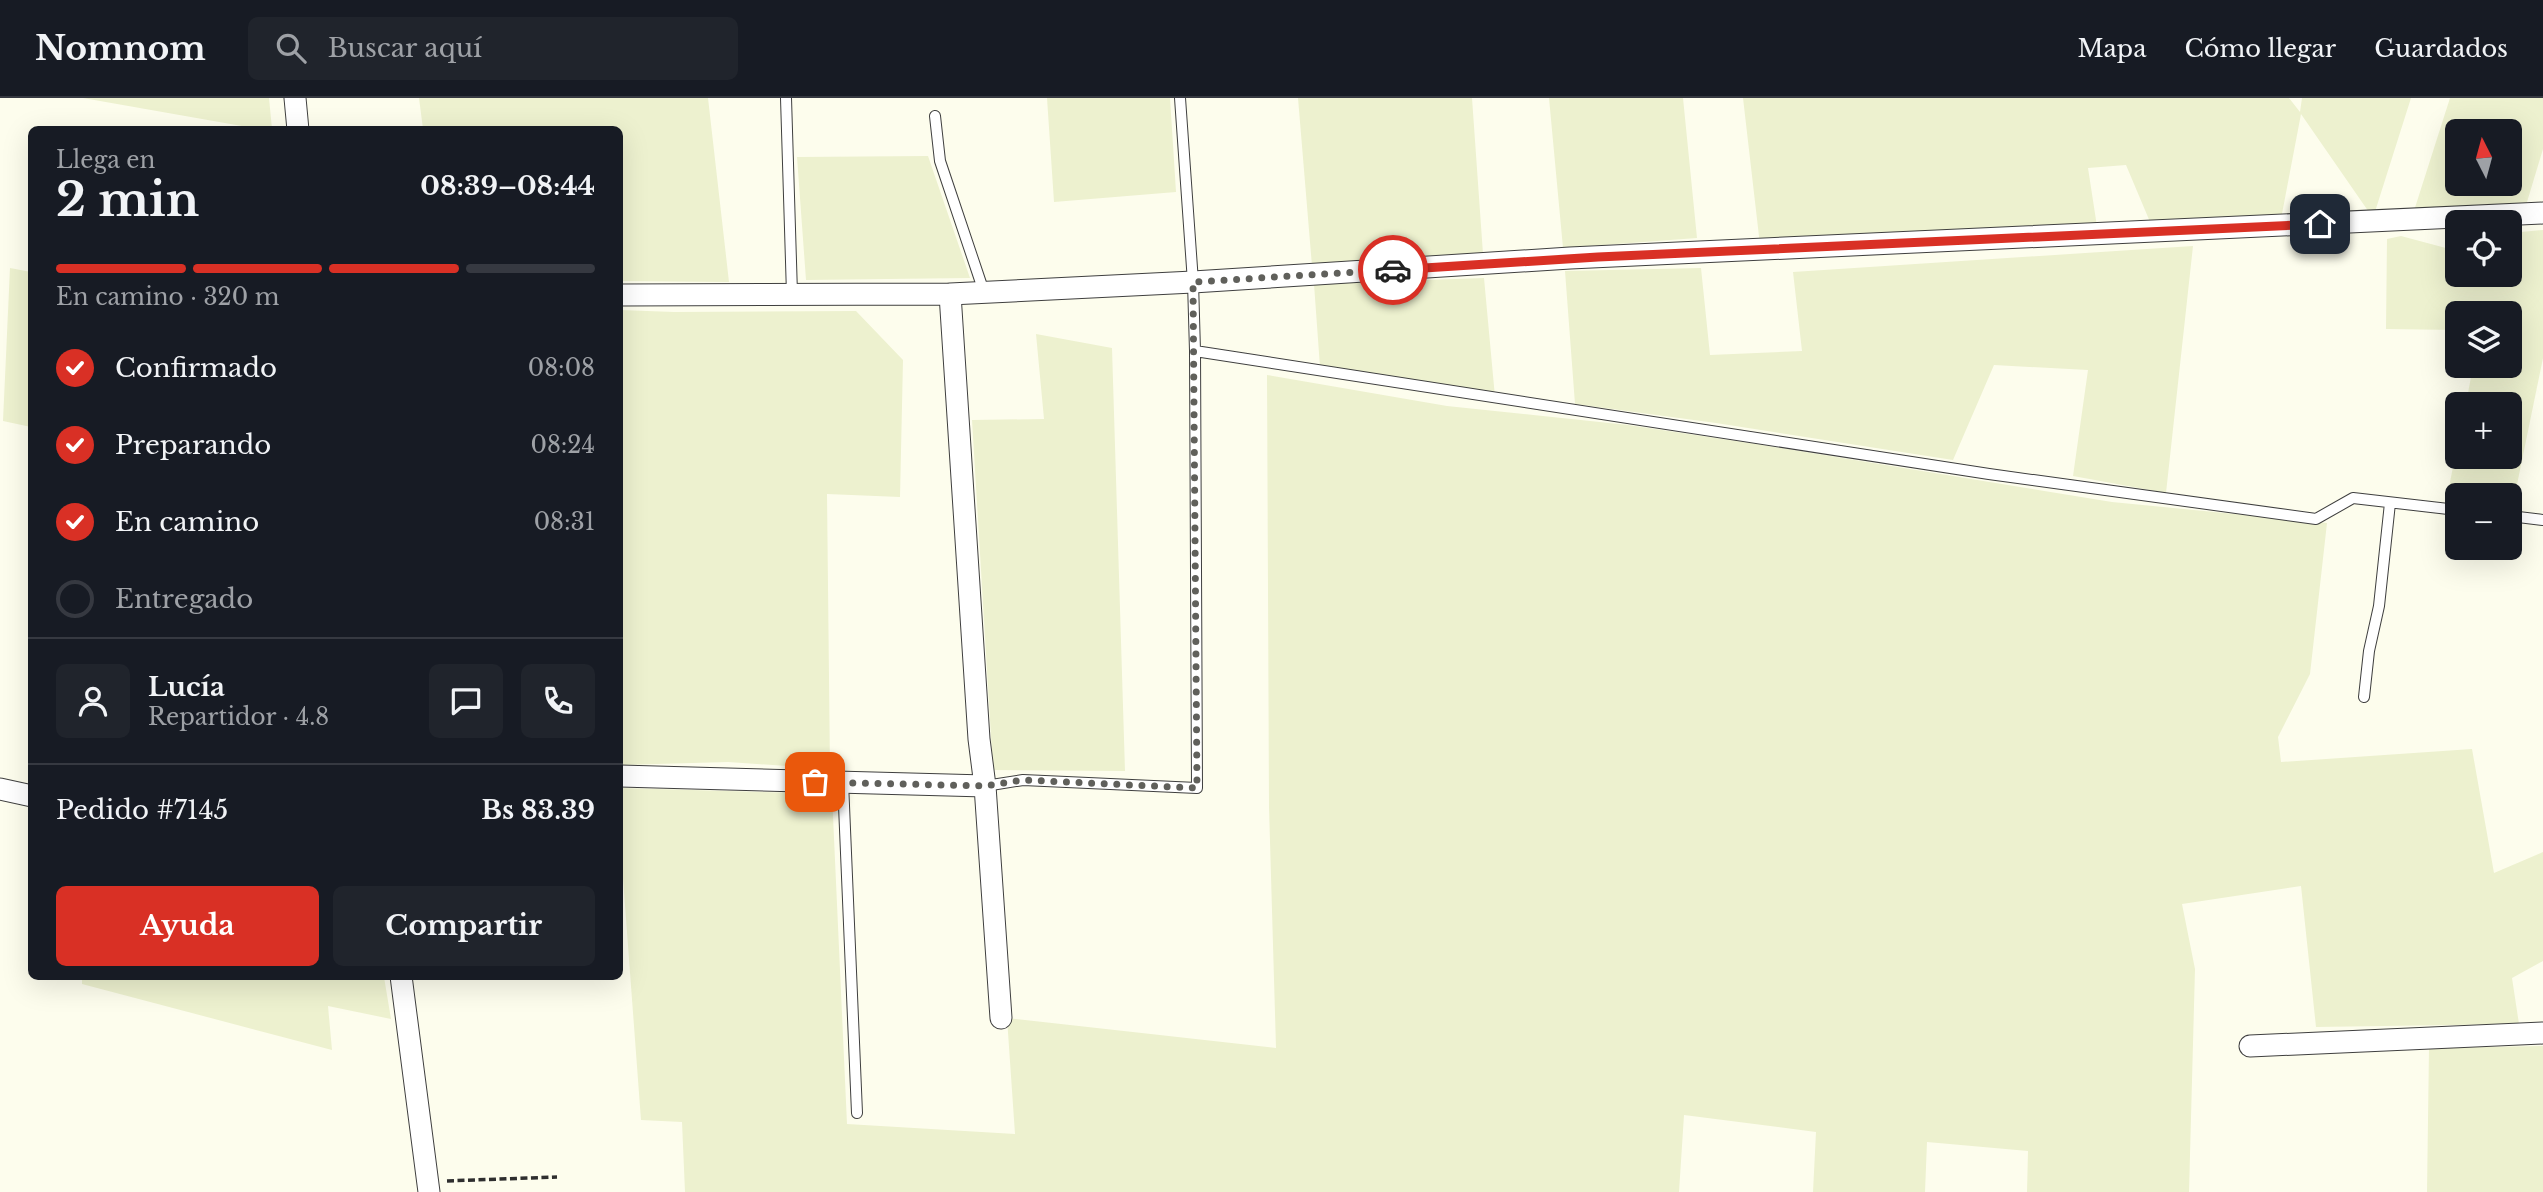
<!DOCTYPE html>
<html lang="es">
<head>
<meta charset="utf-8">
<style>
	body { margin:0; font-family:"Libre Baskerville",serif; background:#20242c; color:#f1f3f6; height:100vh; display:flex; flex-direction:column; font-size:26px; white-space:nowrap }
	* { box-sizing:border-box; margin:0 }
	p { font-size:23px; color:#9ea1a6 }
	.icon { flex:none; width:38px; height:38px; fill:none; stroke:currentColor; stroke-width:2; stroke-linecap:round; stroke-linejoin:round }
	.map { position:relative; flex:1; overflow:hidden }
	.panel { position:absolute; left:28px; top:28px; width:595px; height:854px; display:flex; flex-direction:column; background:#171b24; border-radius:10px; box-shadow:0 7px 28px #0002 }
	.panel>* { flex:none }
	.needle { width:46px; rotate:354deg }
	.tools { position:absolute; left:2445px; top:21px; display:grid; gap:14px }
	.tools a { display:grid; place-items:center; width:77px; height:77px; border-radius:10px; background:#171b24; box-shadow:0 7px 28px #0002; font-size:35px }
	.pin { position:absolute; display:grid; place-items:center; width:60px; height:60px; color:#fff; margin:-30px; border-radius:14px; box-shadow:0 4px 10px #0006 }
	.courier { position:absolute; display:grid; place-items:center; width:70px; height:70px; margin:-35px; border:5px solid #d93025; border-radius:50%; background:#fff; color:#222; box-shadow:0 2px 9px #0007 }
	.head em { font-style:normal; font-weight:700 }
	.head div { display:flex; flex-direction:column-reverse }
	.head { display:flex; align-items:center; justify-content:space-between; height:119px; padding:0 28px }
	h1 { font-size:46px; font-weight:700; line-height:52px }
	.bar { display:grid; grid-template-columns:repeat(4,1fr); gap:10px 7px; align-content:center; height:84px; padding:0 28px }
	.bar i { height:9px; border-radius:5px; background:#363941 }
	.bar .selected { background:#d93025 }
	.bar p { grid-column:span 4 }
	.line { display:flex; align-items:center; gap:18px; padding:0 28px; border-top:2px solid #363941 }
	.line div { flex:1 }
	.round { display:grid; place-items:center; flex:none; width:74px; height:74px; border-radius:10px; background:#20242c }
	ol { padding:0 28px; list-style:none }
	li { display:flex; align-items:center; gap:21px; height:77px }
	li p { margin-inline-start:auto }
	li .icon { padding:7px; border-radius:50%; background:#d93025; color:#fff; stroke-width:4 }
	li:last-child { color:#9ea1a6 }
	li i { width:38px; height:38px; border:4px solid #363941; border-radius:50% }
	.action { display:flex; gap:14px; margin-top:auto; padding:14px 28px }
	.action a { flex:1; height:80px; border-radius:10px; background:#d93025; color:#fff; font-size:28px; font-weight:700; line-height:80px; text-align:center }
	.action a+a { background:#20242c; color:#f1f3f6 }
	header { display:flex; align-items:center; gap:42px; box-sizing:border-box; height:98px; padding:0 35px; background:#171b24; border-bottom:2px solid #363941 }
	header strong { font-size:33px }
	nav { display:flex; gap:38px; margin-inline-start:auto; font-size:24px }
	.search { width:490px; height:63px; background:#20242c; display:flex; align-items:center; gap:18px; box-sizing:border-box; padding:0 24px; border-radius:10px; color:#9ea1a6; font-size:26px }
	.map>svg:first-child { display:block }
	.farmland { fill:#edf1cf; fill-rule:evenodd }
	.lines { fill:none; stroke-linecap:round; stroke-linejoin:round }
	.lane-casing { stroke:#3f3f3f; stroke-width:12 }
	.street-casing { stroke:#3f3f3f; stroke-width:23 }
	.path { stroke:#2e2e2e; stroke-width:3.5; stroke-dasharray:7 3.5; stroke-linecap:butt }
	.lane { stroke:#fff; stroke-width:10 }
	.street { stroke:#fff; stroke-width:21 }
	.done { stroke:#60605b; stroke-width:7; stroke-dasharray:0 12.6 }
	.route { stroke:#d93025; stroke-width:9 }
</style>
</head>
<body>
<header>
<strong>Nomnom</strong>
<div class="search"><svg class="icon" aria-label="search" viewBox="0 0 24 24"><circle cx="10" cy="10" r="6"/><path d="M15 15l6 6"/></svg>Buscar aquí</div>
<nav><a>Mapa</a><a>Cómo llegar</a><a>Guardados</a></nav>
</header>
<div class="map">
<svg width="2543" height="1094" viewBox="0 0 2543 1094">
	<rect width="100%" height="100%" fill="#fdfded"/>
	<path class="farmland" d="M83,0H269L272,31H259Z
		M419,0H708L729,184L620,183V32L423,31Z
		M1047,0H1170L1176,94L1054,104Z
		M1298,0H1472L1483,156L1312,168Z
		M1549,0H1683L1697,140L1563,150Z
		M1743,0H2289L2300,14L2302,0H2411L2373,120L2301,16L2281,121L2153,131L2126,67L2088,70L2098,135L1760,147Z
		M2450,0H2543V51L2524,114L2412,119ZM2457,33H2510V86H2457Z
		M928,58L970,180L806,182L797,59Z
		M2543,132V260L2512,411L2510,410V397H2457V401L2447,399L2457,349V359H2510V306H2466L2473,268H2510V215H2457V232L2386,231L2387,141L2401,138L2457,153V177H2510V167L2521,134Z
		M2193,148L2166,395L2073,378L2088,272L1994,267L1953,362L1716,325L1575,306L1565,173L1701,170L1710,257L1802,253L1793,174Z
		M10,170L31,174V329L3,323Z
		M1484,180L1495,299L1320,269L1314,186Z
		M620,212L674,214L856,213L903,262L900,399L827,396L830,671L728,664L620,667Z
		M1036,236L1112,250L1125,673L993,672L972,322L1044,321Z
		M1267,277L1447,308L1628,327L1756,346L2112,404L2327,425L2310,576L2278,639L2281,664L2472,651L2494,775L2543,754V863L2512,880L2519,926L2316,929L2301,788L2182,806L2195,871L2189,1094H2027L2028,1053L1927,1044L1925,1094H1813L1816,1034L1684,1017L1679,1094H685L682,1024L641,1022L620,740V690L832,696L847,1026L1015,1036L1007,920L1276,950L1269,709Z
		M82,879H384L391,921L328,908L332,952L82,886Z
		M2543,948V1094H2427L2429,950Z"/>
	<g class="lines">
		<g class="lane-casing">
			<path id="lane" d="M786,0L792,196
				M935,18L940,63L984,194
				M1195,253L1989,376L2316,421L2353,400L2457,412
				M2510,418L2543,422
				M2364,599L2369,553L2379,508L2390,405
				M843,684L857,1015
				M985,688L1023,682L1197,690L1195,253L1193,184L1180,0"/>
		</g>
		<g class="street-casing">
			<path id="street" d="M295,0L298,32
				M950,196L979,641L985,688L1001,920
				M620,197L950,196L1193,184L1570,160L2543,115
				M620,678L985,688
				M0,691L32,698
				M401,878L429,1094
				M2250,948L2543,935"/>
		</g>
		<path class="path" d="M447,1083L557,1079"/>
		<use href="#lane" class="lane"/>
		<use href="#street" class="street"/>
	</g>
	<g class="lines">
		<path class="done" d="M815,684L985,688L1023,682L1197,690L1193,184L1393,172"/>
		<path class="route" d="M1393,172L1598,159L2320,126"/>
	</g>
</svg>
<div class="tools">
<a><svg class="needle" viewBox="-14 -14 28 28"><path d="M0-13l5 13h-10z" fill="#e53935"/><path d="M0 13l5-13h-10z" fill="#9ea1a6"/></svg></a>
<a><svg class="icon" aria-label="locate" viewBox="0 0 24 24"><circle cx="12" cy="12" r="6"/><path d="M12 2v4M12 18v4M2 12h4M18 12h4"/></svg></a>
<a><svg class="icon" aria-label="layers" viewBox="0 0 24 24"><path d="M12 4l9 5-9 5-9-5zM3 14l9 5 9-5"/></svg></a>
<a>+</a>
<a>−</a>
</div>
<div class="pin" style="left:815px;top:684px;background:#ea580c"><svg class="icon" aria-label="bag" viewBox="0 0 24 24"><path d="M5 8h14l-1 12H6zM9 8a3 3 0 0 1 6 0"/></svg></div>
<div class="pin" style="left:2320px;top:126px;background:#1f2937"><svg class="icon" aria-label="home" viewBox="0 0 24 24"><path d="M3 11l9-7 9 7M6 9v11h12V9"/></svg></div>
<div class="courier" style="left:1393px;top:172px"><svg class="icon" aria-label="car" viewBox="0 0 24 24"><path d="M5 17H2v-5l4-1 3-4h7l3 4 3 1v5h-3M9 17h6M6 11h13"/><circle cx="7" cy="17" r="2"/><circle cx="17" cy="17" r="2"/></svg></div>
<section class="panel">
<div class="head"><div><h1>2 min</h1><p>Llega en</p></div><em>08:39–08:44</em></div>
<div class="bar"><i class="selected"></i><i class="selected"></i><i class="selected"></i><i></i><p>En camino · 320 m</p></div>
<ol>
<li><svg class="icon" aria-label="check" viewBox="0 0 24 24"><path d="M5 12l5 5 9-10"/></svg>Confirmado<p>08:08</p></li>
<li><svg class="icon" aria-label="check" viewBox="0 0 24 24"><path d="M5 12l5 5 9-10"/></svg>Preparando<p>08:24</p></li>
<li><svg class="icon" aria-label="check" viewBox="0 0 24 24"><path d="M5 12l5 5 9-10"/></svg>En camino<p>08:31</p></li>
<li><i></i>Entregado</li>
</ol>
<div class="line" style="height:126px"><a class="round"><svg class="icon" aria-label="person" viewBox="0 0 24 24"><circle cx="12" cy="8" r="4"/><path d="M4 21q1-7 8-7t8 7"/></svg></a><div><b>Lucía</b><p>Repartidor · 4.8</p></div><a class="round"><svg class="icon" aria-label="chat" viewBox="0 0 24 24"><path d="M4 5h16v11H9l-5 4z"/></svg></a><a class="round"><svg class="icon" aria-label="phone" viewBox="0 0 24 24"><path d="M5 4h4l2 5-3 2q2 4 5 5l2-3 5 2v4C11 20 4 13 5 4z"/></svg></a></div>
<div class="line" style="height:91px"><div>Pedido #7145</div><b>Bs 83.39</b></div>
<div class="action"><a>Ayuda</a><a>Compartir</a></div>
</section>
</div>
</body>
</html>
